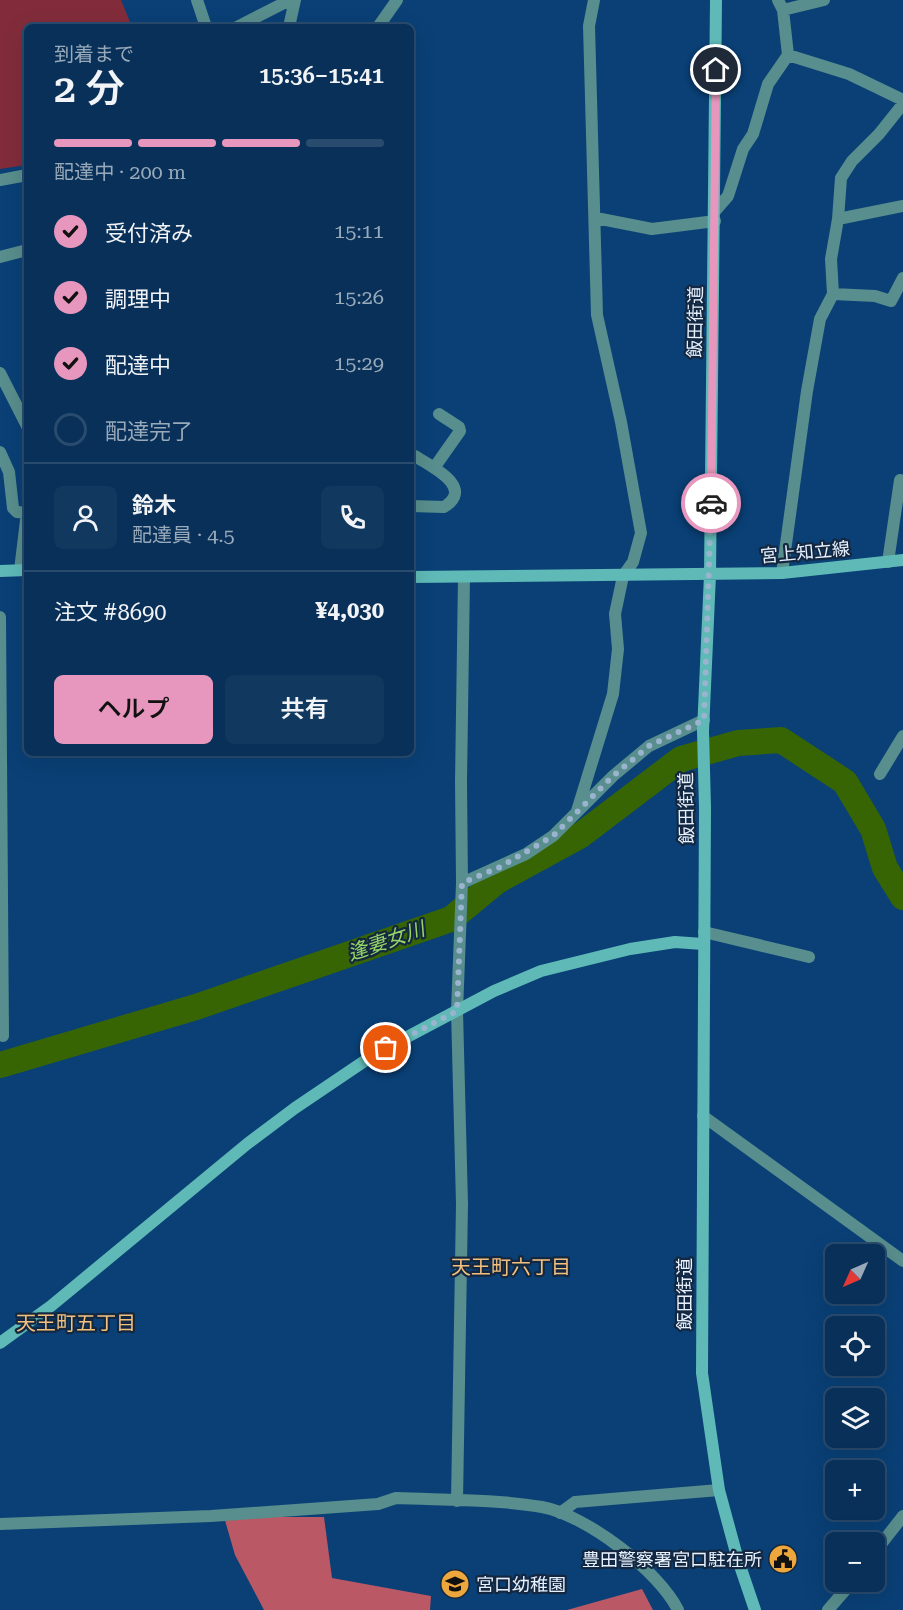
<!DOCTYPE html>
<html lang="ja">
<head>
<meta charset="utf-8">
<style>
	body { margin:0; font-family:"Roboto Serif","Noto Sans JP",serif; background:#11385e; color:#f1f3f6; height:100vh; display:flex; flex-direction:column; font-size:22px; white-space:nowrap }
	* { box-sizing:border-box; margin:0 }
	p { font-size:20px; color:#98a9ba }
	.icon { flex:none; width:33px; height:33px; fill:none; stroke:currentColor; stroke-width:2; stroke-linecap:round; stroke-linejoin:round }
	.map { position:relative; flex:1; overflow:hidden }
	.panel { position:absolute; left:24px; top:24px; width:390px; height:732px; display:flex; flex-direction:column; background:#083058; border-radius:9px; box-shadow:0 6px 24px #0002,0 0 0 2px #294b6e }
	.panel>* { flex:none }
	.needle { width:39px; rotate:225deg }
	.buttons { position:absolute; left:825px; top:1244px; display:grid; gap:12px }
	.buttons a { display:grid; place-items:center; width:60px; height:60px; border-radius:9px; background:#083058; box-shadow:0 6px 24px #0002,0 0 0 2px #294b6e; font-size:30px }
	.pin { position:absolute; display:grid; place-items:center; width:51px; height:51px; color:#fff; margin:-26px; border:3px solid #fff; border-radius:50%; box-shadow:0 2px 6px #0007 }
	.courier { position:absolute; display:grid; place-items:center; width:60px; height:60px; margin:-30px; border:4px solid #e797bd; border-radius:50%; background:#fff; color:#222; box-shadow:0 2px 8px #0007 }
	.head em { font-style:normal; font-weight:600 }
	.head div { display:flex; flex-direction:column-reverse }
	.head { display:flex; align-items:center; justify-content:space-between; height:102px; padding:0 30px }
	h1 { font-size:39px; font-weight:600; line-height:45px }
	.bar { display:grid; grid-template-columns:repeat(4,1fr); gap:9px 6px; align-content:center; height:72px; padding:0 30px }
	.bar i { height:8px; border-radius:4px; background:#294b6e }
	.bar .selected { background:#e797bd }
	.bar p { grid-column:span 4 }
	.line { display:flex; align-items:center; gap:15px; padding:0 30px; border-top:2px solid #294b6e }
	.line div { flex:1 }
	.round { display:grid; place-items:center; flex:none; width:63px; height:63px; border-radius:9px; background:#11385e }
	ol { padding:0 30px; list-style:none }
	li { display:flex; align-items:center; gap:18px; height:66px }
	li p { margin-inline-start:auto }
	li .icon { padding:6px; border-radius:50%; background:#e797bd; color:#111; stroke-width:4 }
	li:last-child { color:#98a9ba }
	li i { width:33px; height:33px; border:3px solid #294b6e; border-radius:50% }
	.action { display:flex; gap:12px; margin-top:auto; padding:12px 30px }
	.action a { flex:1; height:69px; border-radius:9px; background:#e797bd; color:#111; font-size:24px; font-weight:600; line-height:69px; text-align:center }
	.action a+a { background:#11385e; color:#f1f3f6 }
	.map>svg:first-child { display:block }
	.green { fill:#822c3b }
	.forest { fill:#ba5865 }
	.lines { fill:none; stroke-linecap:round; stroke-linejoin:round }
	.river { stroke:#386503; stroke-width:26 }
	.street { stroke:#588e8d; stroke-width:12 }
	.secondary { stroke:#5fbab7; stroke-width:12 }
	.done { stroke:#9ab3cf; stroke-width:6; stroke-dasharray:0 10.8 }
	.route { stroke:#e797bd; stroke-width:8 }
	.labels { text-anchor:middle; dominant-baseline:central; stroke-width:4.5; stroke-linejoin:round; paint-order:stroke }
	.street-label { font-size:18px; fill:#e7f1ff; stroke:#132840 }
	.poi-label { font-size:18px; fill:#e7f1ff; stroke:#132840; text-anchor:end }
	.water-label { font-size:20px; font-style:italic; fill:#96d566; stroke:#132840 }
	.neighbourhood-label { font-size:20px; fill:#f2c07f; stroke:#132840 }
</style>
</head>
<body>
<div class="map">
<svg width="903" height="1610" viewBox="0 0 903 1610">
	<rect width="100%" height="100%" fill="#0a4076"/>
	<path class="green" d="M0,0H121L132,27H27V165L0,169Z"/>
	<path class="forest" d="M224,1517H324L332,1578L431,1596L430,1610H264L235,1555Z
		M642,1589L653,1610H567Z"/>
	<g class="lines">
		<path class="river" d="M0,1065L196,1007L451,919L497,881L581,835L681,759L738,743L781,740L845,782L873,829L885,868L903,897"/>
		<path class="street" d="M197,0L206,27
			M783,10L824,0
			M237,27L290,0
			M289,27L295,0
			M378,27L397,0
			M788,55L849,74L903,100
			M0,180L27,175
			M715,211L728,196L743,149L753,134L768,84L788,55L783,10L778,0
			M596,218L652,229L715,221
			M838,219L841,178L852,161L879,134L903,104
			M0,257L27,250
			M833,294L875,296L891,301L903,278
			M0,373L27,426
			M0,452L9,472L13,508L17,512L26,513
			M411,456H415C430,466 476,487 444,507L411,506
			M434,468L460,431L459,427L439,414
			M888,562L900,480
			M20,570L27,512
			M782,573L807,391L820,319L833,294L831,259L838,219L903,206
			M0,617L3,1036
			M880,774L903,736
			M577,811L613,694L618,649L615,614L623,576L633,562L641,533L621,422L597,315L589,26L594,0
			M462,883L526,854L553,836L613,776L649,746L704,720
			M704,932L809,957
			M703,1116L903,1261
			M457,1501L462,1204L457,1011L462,883L461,782L464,577
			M560,1513L575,1502L719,1490
			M0,1524L211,1516L378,1504L396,1498C443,1500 496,1499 542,1507C586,1515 659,1571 678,1610
			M874,1553L903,1516
			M828,1610L853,1581"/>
		<path class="secondary" d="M716,0L710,575L703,731L705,808L702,1373L719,1490L738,1560L755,1610
			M0,571L27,570
			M411,577L782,573L903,560
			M0,1343L51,1306L247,1144L295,1108L375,1054L494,991L541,971L630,949L675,942L703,944"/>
	</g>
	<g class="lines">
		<path class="done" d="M386,1048L457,1011L462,883L500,867L553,836L613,776L649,746L704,720L711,503"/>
		<path class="route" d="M711,503L716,70"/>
	</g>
	<defs>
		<g id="civic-disc" transform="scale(1.5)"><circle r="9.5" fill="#eea73c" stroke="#132840"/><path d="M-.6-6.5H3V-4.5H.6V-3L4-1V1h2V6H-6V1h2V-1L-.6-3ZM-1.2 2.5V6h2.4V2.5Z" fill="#111"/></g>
		<g id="school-disc" transform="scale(1.5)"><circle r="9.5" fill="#eea73c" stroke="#132840"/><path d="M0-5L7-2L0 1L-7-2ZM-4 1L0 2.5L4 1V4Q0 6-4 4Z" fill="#111"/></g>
	</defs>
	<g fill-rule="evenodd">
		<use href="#civic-disc" x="783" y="1559"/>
		<use href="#school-disc" x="455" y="1584"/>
	</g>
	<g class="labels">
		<g class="street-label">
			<text transform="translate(695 322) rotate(-89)">飯田街道</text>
			<text transform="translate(805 552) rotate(-5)">宮上知立線</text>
			<text transform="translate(686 808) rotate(-91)">飯田街道</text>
			<text transform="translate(684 1294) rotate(-90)">飯田街道</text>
		</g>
		<g class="poi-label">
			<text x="762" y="1559">豊田警察署宮口駐在所</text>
			<text x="476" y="1584" text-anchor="start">宮口幼稚園</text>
		</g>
		<g class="water-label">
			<text transform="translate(386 941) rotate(-19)">逢妻女川</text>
		</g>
		<g class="neighbourhood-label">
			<text x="511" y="1267">天王町六丁目</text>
			<text x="76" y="1323">天王町五丁目</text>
		</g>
	</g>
</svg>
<div class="buttons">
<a><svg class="needle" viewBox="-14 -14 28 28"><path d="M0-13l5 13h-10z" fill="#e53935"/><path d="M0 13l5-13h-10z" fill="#98a9ba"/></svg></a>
<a><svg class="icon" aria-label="locate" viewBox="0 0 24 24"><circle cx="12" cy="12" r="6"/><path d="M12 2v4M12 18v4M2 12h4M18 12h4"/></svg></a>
<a><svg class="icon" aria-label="layers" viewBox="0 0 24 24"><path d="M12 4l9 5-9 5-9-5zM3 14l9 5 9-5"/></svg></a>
<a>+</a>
<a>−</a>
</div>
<div class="pin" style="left:386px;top:1048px;background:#ea580c"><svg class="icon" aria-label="bag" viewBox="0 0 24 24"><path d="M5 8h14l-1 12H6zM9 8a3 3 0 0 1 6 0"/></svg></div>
<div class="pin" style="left:716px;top:70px;background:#1f2937"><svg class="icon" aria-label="home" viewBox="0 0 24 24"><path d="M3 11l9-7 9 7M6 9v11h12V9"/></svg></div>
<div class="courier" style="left:711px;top:503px"><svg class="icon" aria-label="car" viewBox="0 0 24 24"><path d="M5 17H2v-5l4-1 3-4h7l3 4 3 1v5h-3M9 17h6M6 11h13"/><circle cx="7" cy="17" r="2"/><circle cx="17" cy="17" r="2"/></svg></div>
<section class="panel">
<div class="head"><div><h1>2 分</h1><p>到着まで</p></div><em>15:36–15:41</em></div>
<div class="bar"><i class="selected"></i><i class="selected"></i><i class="selected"></i><i></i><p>配達中 · 200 m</p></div>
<ol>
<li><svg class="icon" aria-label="check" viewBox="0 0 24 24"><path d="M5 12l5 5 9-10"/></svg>受付済み<p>15:11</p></li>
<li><svg class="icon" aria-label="check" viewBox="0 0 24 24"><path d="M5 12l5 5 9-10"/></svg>調理中<p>15:26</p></li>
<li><svg class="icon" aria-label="check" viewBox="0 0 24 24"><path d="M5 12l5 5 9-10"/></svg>配達中<p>15:29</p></li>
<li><i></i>配達完了</li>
</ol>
<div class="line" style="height:108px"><a class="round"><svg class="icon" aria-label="person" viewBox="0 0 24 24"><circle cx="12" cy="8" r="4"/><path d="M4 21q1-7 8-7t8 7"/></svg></a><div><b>鈴木</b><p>配達員 · 4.5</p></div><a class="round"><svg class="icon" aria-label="phone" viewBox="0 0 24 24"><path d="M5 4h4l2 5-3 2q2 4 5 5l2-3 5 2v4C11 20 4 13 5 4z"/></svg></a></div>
<div class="line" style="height:78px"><div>注文 #8690</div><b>¥4,030</b></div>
<div class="action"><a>ヘルプ</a><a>共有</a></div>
</section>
</div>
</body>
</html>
